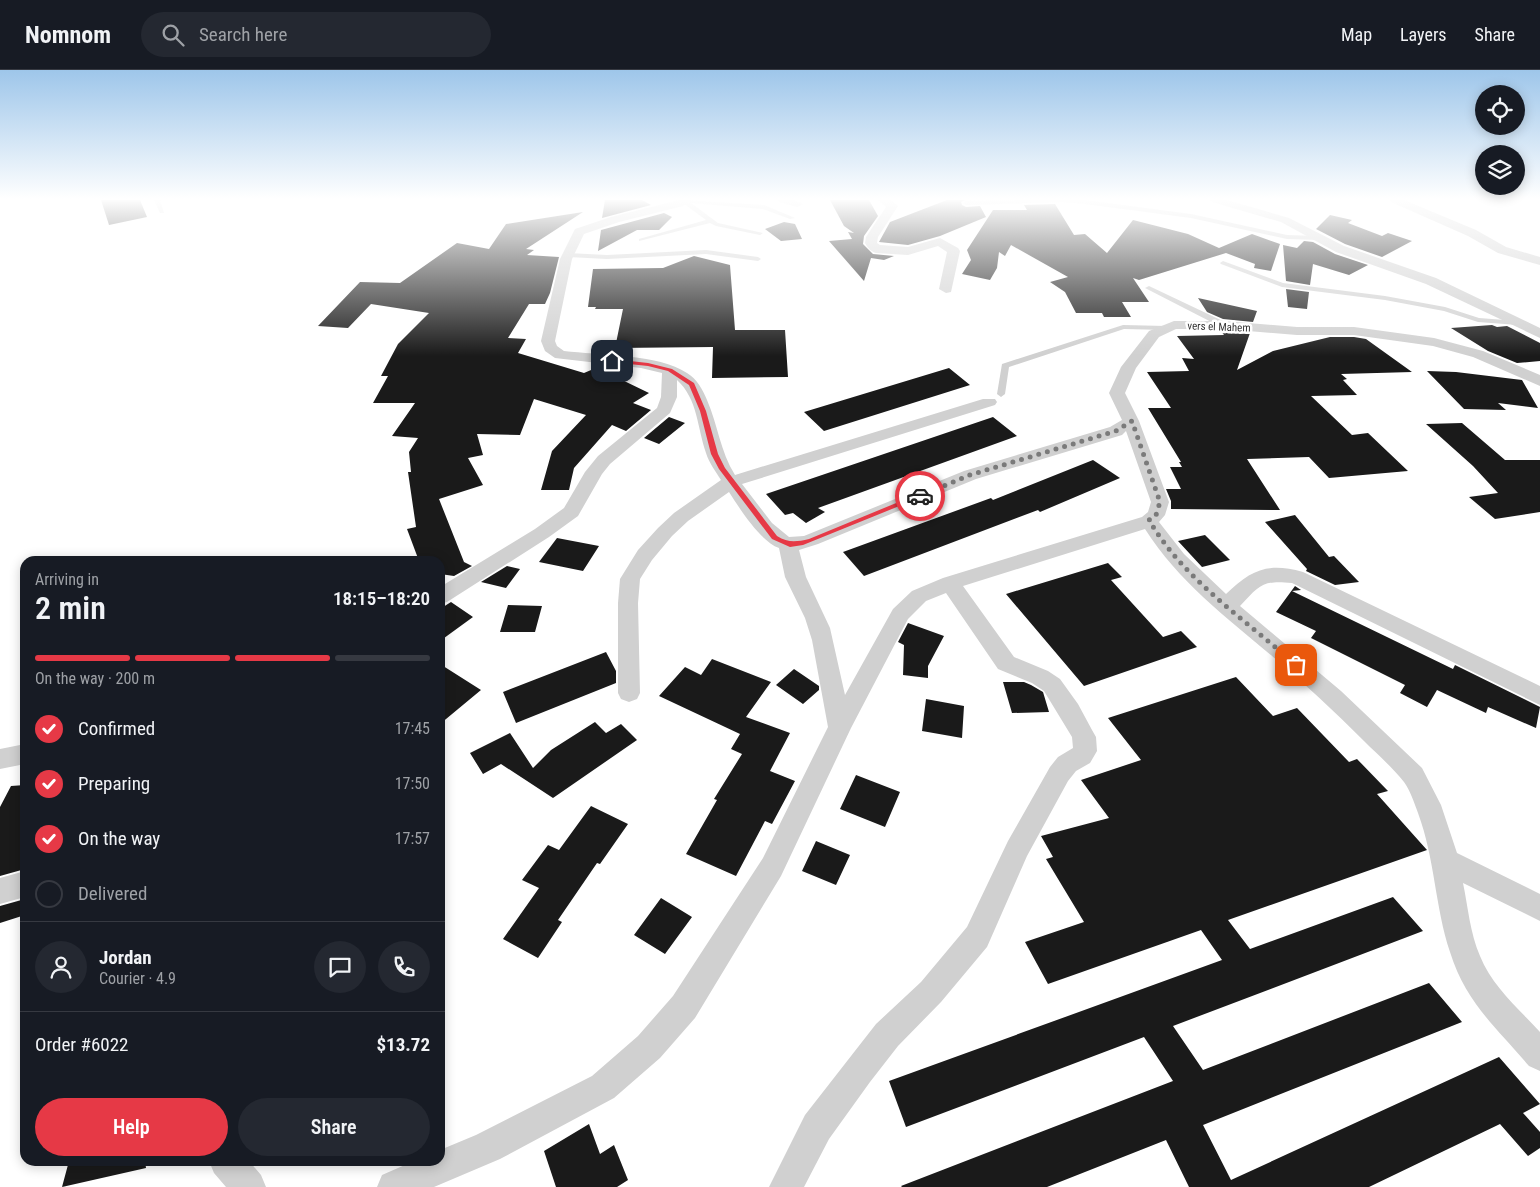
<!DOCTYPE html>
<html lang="en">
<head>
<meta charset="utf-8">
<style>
	body { margin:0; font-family:"Roboto Condensed",sans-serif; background:#242831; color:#f1f3f6; height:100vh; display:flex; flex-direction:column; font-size:19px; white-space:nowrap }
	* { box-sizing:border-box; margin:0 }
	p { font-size:16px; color:#9ea1a6 }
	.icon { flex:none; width:28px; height:28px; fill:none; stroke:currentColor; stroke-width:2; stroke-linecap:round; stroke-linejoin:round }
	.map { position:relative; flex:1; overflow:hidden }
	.sheet { position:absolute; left:20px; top:486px; width:425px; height:610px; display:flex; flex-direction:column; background:#171b24; border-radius:15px; box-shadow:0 2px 12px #0003 }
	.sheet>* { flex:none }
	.controls { position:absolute; left:1475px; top:15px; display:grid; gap:10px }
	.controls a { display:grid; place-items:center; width:50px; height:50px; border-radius:50%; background:#171b24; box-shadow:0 2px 12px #0003; font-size:25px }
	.pin { position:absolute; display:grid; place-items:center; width:42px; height:42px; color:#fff; margin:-21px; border-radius:10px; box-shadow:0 2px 8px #0006 }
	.courier { position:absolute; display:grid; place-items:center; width:50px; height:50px; margin:-25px; border:4px solid #e63946; border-radius:50%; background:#fff; color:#222; box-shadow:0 1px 6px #0007 }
	.headline em { font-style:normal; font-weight:600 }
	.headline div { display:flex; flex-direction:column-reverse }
	.headline { display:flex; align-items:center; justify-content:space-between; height:85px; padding:0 15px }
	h1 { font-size:32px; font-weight:600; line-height:38px }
	.bar { display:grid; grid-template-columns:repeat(4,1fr); gap:8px 5px; align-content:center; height:60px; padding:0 15px }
	.bar i { height:6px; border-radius:4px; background:#363941 }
	.bar .current { background:#e63946 }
	.bar p { grid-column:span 4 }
	.line { display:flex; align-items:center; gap:12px; padding:0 15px; border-top:1px solid #363941 }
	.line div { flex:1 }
	.round { display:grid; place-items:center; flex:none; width:52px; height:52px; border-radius:26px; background:#242831 }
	ol { padding:0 15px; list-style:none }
	li { display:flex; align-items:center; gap:15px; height:55px }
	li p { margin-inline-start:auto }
	li .icon { padding:5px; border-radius:50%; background:#e63946; color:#fff; stroke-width:4 }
	li:last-child { color:#9ea1a6 }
	li i { width:28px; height:28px; border:2px solid #363941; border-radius:50% }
	.button { display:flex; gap:10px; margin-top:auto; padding:10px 15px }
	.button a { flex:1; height:58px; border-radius:30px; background:#e63946; color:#fff; font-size:20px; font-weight:600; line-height:58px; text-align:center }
	.button a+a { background:#242831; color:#f1f3f6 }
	header { display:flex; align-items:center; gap:30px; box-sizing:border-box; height:70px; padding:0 25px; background:#171b24; border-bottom:1px solid #363941 }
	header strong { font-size:24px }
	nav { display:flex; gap:28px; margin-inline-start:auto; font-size:18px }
	.search { width:350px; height:45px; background:#242831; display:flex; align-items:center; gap:12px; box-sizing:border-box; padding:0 18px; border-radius:28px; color:#9ea1a6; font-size:19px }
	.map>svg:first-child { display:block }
	.building { fill:#1a1a1a }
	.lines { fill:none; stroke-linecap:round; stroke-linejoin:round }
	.lane { fill:#d0d0d0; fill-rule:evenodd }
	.street { fill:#d0d0d0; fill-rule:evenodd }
	.route { fill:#e63946 }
	.done { stroke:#7a7a7a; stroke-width:5; stroke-dasharray:0 9 }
	.labels { text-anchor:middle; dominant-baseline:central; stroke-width:5; stroke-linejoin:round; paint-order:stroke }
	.far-street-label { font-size:11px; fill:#333; stroke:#fff }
</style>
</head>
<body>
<header>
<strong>Nomnom</strong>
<div class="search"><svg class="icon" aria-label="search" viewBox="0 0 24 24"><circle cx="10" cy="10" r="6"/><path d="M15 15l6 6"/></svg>Search here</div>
<nav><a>Map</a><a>Layers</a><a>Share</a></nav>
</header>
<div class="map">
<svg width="1540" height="1117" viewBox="0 0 1540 1117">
	<rect width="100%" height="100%" fill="#fff"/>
	<path class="building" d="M101,130H140L147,147L109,155Z
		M605,130H642L651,135L602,148Z
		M830,130H869L878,146L864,166L863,174L873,184L894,186L884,190L871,188L864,211L829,171L852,169L848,162L854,163L844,156Z
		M947,130H965L961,132L962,135L966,137L980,136L986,147L940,166L908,175L879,172L890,152Z
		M1055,134L1074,165L1085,164L1107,183L1133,150L1188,164L1219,178L1252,164L1280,174L1271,201L1254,198L1255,194L1226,183L1139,210L1133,208L1149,232H1122L1131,247H1104L1102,243H1076L1065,222L1050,212L1068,207L1011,175L1005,186L999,182L997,198L990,210L962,204L971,190L967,180L993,140H1027L1024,135Z
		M583,142L526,179L534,180L527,185L559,187L550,223L545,234H529L508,268L526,269L518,283L584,303L603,295L616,297L627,304L618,308L649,323L633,333L651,340L626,361L612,355L574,398L569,420H541L552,381L586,345L534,329L520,365L477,364L483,385L468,388L483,415L439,429L464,492L472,496L454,506L440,504V491H419L407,459L416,457L408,402H411L409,382L418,368L392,366L415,333H373L388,306H381L398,274L429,243L371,234L348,258L318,256L360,212L400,213L457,173L489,179L506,154Z
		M664,143L672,147L659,160H637L598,181L601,160Z
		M1330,145L1352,150L1348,153L1382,166L1388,163L1412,171L1382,187L1345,174L1316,159Z
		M784,152L795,154L802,169L781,171L765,159Z
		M1304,171L1313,172L1335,184L1368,195L1349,205L1313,194L1310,215L1286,211L1283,175L1297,178Z
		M694,186L730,195L735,260H785L788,307L712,308L713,277L615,278L623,239H595L596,237H588L593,199L663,198Z
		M1286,219L1309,222L1307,239L1288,237Z
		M1198,228L1257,241L1253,252L1223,249L1207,242Z
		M1492,255L1497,257L1507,256L1540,273V291L1517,293L1488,281L1451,258Z
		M1221,261L1250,263L1237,300L1273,281L1330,267H1354L1366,269L1412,302L1341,304L1347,309L1343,310L1357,325L1311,326L1352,365L1368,363L1408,401L1329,408L1309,387L1247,389L1280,440L1171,439V431L1166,419H1181L1170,397H1182L1179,392H1181L1148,338H1171L1147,302L1189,301L1182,288L1194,289L1177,266L1224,265Z
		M949,298L970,315L824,361L804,342Z
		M1427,301L1456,302L1522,310L1538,338L1498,333L1506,340L1464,339Z
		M669,347L685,353L659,374L644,368Z
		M993,347L1017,366L818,438L825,442L806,453L793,443L785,445L766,424Z
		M1462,353L1505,390H1540V442L1495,449L1469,427L1498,423L1473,396L1426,354Z
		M1093,390L1120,408L1040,442L1038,440L864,506L843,482L991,428L993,430Z
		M1295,445L1329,487L1334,486L1359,512L1335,515L1306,501L1307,499L1265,452Z
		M1205,465L1230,490L1202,497L1178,471Z
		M557,468L599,476L583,501L539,492Z
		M1108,493L1122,507L1111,510L1163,567L1181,561L1197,577L1084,616L1006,524Z
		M507,496L520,499L506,518L481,512Z
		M1295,516L1301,520L1292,521L1453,599L1455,595L1540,637L1536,658L1488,637L1486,643L1437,620L1427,637L1400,623L1405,615L1311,568L1316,561L1276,542Z
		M451,532L473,547L440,571V539Z
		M508,535L542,536L535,562H500Z
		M908,553L944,566L928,596V608L903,605L904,575L898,572Z
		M606,582L616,601V613L516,653L503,622Z
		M712,589L771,612L746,647L790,663L770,701L795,711L772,754L765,751L736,806L686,784L717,730L714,729L742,684L731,679L740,664L659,626L685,597L701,605Z
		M440,594L481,620L440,654Z
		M794,599L819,616V620L803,634L776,615Z
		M1236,607L1273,646L1297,638L1349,692L1357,689L1388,721L1377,724L1427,780L1228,850L1250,879L1393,827L1423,861L1173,956L1203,1000L1429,913L1462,952L1203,1055L1231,1110L1499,987L1540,1034L1523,1043L1540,1062V1078L1528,1086L1500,1054L1369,1117H1189L1166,1070L1047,1117H902L901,1116L1173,1011L1144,967L906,1057L889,1011L1222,890L1201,860L1048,914L1025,872L1084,852L1046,789L1053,787L1041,766L1109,748L1081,710L1141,690L1108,648Z
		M1003,612H1024L1031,615L1043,622L1049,642L1012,643Z
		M926,629L964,636L962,668L922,661Z
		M595,652L606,663L621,654L637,670L553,728L501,694L483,704L470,683L510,663L533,698L551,680Z
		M856,705L900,722L885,757L840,739Z
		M25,715V799L0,806V737L11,716Z
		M591,736L628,754L600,794L597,793L558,850L562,852L538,888L503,869L539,818L522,810L548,775L559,780Z
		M816,771L850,785L836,815L802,801Z
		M661,828L692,847L665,884L634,865Z
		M25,829V845L0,853V836Z
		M589,1054L600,1084L614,1075L628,1110L617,1117H556L544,1081Z
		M69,1091H145L146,1098L62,1117Z"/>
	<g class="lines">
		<path class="lane" d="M154,130H160L164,143H160Z
			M682,130L764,135L795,148L790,149L763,139L691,133L718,153L763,163L760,165L716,156L710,153L639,171V169L706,150L683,133Z
			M1018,130H1085L1191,144L1287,165L1319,166L1322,168L1319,170L1287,169L1191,148L1085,134L1062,132L966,135L963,133L966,131Z
			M706,180L758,187L761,189L758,191L706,184L607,189L568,187L565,185L568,183L607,185Z
			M1223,191L1283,213L1385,226L1445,237L1479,248L1518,251L1522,253L1518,255L1478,252L1444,241L1385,230L1282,217L1221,194L1220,193Z
			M1149,216L1227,253L1228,255L1221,257L1147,219L1145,218Z
			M1123,255L1166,256L1170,258L1166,260L1124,259L1009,297L1005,324L1001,327L997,324L1002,294Z"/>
		<path class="street" d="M679,130H692L683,136L619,152L584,164L572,189L555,271L557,276L564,281C598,285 659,284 687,303C697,309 703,320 707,330C718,355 720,381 735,405L983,329H995L997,332L995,335L742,414L772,453L789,467L804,466L964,401L1110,357L1122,350L1109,323L1121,297L1149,261L1174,251H1224L1297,257H1354L1434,268L1483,281L1540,305V316L1473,287L1433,276L1354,265H1297L1224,259H1176L1159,267L1136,298L1125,323L1139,351L1169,432L1165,445L1159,452L1184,484L1226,524C1251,500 1267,492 1303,502L1540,616V635L1292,513C1262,510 1260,515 1240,536L1341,621L1422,698L1441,735L1457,783L1540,824V851L1463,813C1468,837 1470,863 1480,886C1492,916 1518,938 1540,962V1001L1529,996C1496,957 1466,933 1450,882C1435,837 1435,789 1418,743C1414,732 1410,720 1404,712C1392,697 1377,684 1364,671C1335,642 1304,613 1272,586C1226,547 1178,511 1145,459L963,516L1014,587L1048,601L1060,609L1078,634L1092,660L1096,667L1097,681L1090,693L1076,701L1068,711L1027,786L987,877L941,932L898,976L870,1012L829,1069L804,1117H769L805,1045L876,954L921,912L967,857L1008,771L1050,697L1058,687L1073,678L1072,667L1044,621L1032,613L998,599L946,523L926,531L908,549L851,658L781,806L695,948L660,988L614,1028L500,1089L434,1117H377L382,1105L414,1091H440V1080L476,1065L592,1006L638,966L673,926L763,788L828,657L812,570L805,548L785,507L779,478C760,471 740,439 729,422L688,451L672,466L652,490L640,509L638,533L640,623L637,629L629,632L621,629L618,623V533L620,509L638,480L658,458L674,443L721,410C716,402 709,393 706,383C697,358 698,329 677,310V327L670,343L610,394L602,404L578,446L549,467L447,532L440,534V517L535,459L564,438L585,402L598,386L657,338L661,327L662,303L641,298L555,288L545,281L541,271L560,189L575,159L611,147ZM1126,361L1151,432L1148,442L1142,447L943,508L912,521L893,539L845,625L830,558L806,507L799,480L818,474L976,409L1122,365Z
			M777,130H794L803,134L797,137L779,132Z
			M878,130H891L898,136L878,167L877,173L880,175L908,177L940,168L958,178L960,181L951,222L946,223L939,219L947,182L938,176L908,185L876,183C870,181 868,178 865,173L866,167L886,137Z
			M1210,130H1227L1289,148L1344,176L1436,208L1540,258V268L1426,214L1336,182L1281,152L1212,132Z
			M1389,130H1404L1476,160L1506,177L1540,187V195L1498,183L1468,166L1391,132Z
			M25,674V694L0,699V679Z
			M25,801V827L0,834V808Z
			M209,1091H249L261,1105L266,1117H226L214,1103Z"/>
	</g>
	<linearGradient id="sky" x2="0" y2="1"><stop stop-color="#9ec6ea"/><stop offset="0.45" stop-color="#fff"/><stop offset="1" stop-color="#fff" stop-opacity="0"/></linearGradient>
	<rect width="1540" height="286" fill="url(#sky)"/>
	<path class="route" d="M612,289L648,293L672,299L694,313L706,341L718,384L725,398L777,466C788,473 796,472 809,469L918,424L924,426L803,475L790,477L772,469L719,399L711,384L700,341L689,315L668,301L648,296L610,292Z"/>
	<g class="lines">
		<path class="done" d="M920,426L970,405L1116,361L1132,351L1160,432L1156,445L1149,450C1184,510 1246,550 1296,595"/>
	</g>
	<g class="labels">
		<g class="far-street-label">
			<text transform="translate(1219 257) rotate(2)">vers el Mahem</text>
		</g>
	</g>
</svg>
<div class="controls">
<a><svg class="icon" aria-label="locate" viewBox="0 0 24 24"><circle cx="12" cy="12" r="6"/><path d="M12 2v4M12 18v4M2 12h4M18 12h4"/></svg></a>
<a><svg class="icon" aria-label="layers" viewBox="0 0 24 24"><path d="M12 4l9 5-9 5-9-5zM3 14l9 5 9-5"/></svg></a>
</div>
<div class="pin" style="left:1296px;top:595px;background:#ea580c"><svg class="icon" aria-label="bag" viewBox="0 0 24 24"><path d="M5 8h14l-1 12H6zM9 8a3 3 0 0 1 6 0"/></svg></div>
<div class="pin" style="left:612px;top:291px;background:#1f2937"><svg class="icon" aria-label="home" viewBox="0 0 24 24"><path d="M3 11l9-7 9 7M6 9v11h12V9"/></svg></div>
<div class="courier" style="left:920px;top:426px"><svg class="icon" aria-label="car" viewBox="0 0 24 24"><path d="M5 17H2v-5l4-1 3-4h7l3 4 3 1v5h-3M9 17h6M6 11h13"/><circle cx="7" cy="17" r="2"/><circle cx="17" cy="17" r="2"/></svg></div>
<section class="sheet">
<div class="headline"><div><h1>2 min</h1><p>Arriving in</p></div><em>18:15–18:20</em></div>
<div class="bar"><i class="current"></i><i class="current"></i><i class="current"></i><i></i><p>On the way · 200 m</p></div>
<ol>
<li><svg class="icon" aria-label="check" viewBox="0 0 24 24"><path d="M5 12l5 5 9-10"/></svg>Confirmed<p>17:45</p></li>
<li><svg class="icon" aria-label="check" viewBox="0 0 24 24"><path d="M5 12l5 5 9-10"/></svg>Preparing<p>17:50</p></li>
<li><svg class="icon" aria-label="check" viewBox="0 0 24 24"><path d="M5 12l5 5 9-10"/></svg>On the way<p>17:57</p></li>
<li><i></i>Delivered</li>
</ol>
<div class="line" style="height:90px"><a class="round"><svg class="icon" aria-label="person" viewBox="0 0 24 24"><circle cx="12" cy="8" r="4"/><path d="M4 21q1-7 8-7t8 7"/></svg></a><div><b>Jordan</b><p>Courier · 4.9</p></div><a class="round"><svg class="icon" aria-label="chat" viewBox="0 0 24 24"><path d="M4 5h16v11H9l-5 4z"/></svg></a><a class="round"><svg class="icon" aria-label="phone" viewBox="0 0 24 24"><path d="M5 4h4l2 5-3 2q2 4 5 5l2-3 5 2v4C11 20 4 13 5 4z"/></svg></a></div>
<div class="line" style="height:65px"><div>Order #6022</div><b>$13.72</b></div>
<div class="button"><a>Help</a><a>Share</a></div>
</section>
</div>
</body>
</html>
